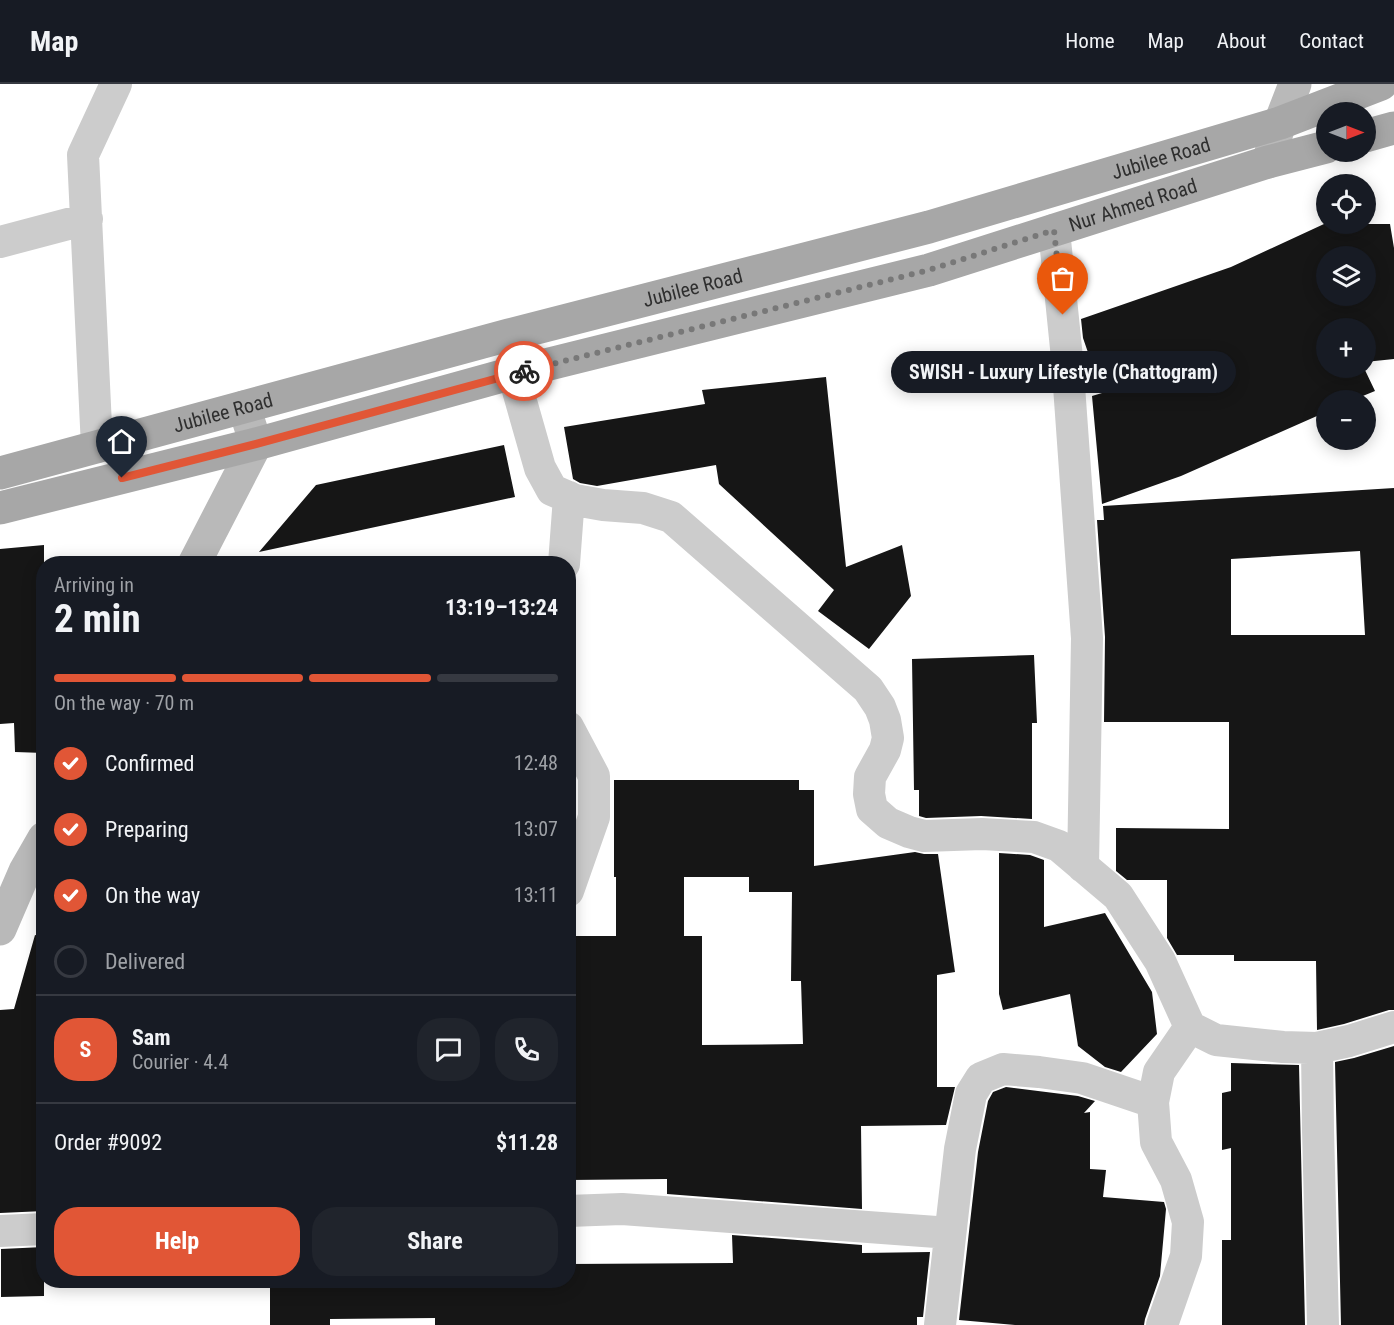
<!DOCTYPE html>
<html lang="en">
<head>
<meta charset="utf-8">
<style>
	body { margin:0; font-family:"Roboto Condensed",sans-serif; background:#20242c; color:#f1f3f6; height:100vh; display:flex; flex-direction:column; font-size:22px; white-space:nowrap }
	* { box-sizing:border-box; margin:0 }
	p { font-size:20px; color:#9ea1a6 }
	.icon { flex:none; width:33px; height:33px; fill:none; stroke:currentColor; stroke-width:2; stroke-linecap:round; stroke-linejoin:round }
	.map { position:relative; flex:1; overflow:hidden }
	.side { position:absolute; left:36px; top:472px; width:540px; height:732px; display:flex; flex-direction:column; background:#171b24; border-radius:24px; box-shadow:0 3px 15px #0003 }
	.side>* { flex:none }
	.needle { width:39px; rotate:90deg }
	.fabs { position:absolute; left:1316px; top:18px; display:grid; gap:12px }
	.fabs a { display:grid; place-items:center; width:60px; height:60px; border-radius:50%; background:#171b24; box-shadow:0 3px 15px #0003; font-size:30px }
	.pin { position:absolute; display:grid; place-items:center; width:51px; height:51px; color:#fff; margin:-62px -26px; border-radius:50% 50% 50% 0; rotate:-45deg; box-shadow:0 0 6px #0007 }
	.pin .icon { rotate:45deg }
	.courier { position:absolute; display:grid; place-items:center; width:60px; height:60px; margin:-30px; border:4px solid #e15636; border-radius:50%; background:#fff; color:#222; box-shadow:0 2px 8px #0007 }
	.bubble { position:absolute; height:42px; border-radius:21px; background:#171b24; box-shadow:0 3px 15px #0003; font-size:20px; font-weight:700; line-height:42px; text-align:center }
	.headline em { font-style:normal; font-weight:700 }
	.headline div { display:flex; flex-direction:column-reverse }
	.headline { display:flex; align-items:center; justify-content:space-between; height:102px; padding:0 18px }
	h1 { font-size:39px; font-weight:700; line-height:45px }
	.bar { display:grid; grid-template-columns:repeat(4,1fr); gap:9px 6px; align-content:center; height:72px; padding:0 18px }
	.bar i { height:8px; border-radius:4px; background:#363941 }
	.bar .current { background:#e15636 }
	.bar p { grid-column:span 4 }
	.line { display:flex; align-items:center; gap:15px; padding:0 18px; border-top:2px solid #363941 }
	.line div { flex:1 }
	.round { display:grid; place-items:center; flex:none; width:63px; height:63px; border-radius:24px; background:#20242c }
	ol { padding:0 18px; list-style:none }
	li { display:flex; align-items:center; gap:18px; height:66px }
	li p { margin-inline-start:auto }
	li .icon { padding:6px; border-radius:50%; background:#e15636; color:#fff; stroke-width:4 }
	li:last-child { color:#9ea1a6 }
	li i { width:33px; height:33px; border:3px solid #363941; border-radius:50% }
	.primary-button { display:flex; gap:12px; margin-top:auto; padding:12px 18px }
	.primary-button a { flex:1; height:69px; border-radius:24px; background:#e15636; color:#fff; font-size:24px; font-weight:700; line-height:69px; text-align:center }
	.primary-button a+a { background:#20242c; color:#f1f3f6 }
	header { display:flex; align-items:center; gap:36px; box-sizing:border-box; height:84px; padding:0 30px; background:#171b24; border-bottom:2px solid #363941 }
	header strong { font-size:28px }
	nav { display:flex; gap:33px; margin-inline-start:auto; font-size:21px }
	.map>svg:first-child { display:block }
	.building { fill:#161616; fill-rule:evenodd }
	.lines { fill:none; stroke-linecap:round; stroke-linejoin:round }
	.street { stroke:#ccc; stroke-width:32 }
	.secondary { stroke:#b9b9b9; stroke-width:33 }
	.primary { stroke:#a7a7a7; stroke-width:33 }
	.done { stroke:#787878; stroke-width:6; stroke-dasharray:0 10.8 }
	.route { stroke:#e15636; stroke-width:8 }
	.labels { text-anchor:middle; dominant-baseline:central; stroke-width:6; stroke-linejoin:round; paint-order:stroke }
	.street-label { font-size:20px; fill:#2f2f2f; stroke:#fff }
</style>
</head>
<body>
<header>
<strong>Map</strong>
<nav><a>Home</a><a>Map</a><a>About</a><a>Contact</a></nav>
</header>
<div class="map">
<svg width="1394" height="1241" viewBox="0 0 1394 1241">
	<rect width="100%" height="100%" fill="#fff"/>
	<path class="building" d="M1324,140H1390L1394,164V275L1365,278V244H1326V284H1364L1375,307L1353,316H1326V328L1181,392L1102,420L1092,312L1102,309L1083,254L1081,235L1231,183ZM1326,172H1365V212H1326Z
		M826,293L846,483L902,461L911,512L869,565L818,527L834,506L719,400L716,381L597,402L580,399L573,395L564,343L705,320L702,306Z
		M504,361L515,413L259,468L316,401Z
		M1394,404V926H1389L1344,940L1317,946L1316,877H1234V871H1177L1167,854V796H1127L1116,787V744L1229,745V638H1104L1105,553L1097,436H1104L1103,422ZM1360,467L1365,551H1231V475Z
		M44,461V669L15,668L14,639L0,640V465Z
		M1034,571L1037,639H1032V735L981,732L926,734L919,732V706H914L912,575Z
		M614,696H799V706H814V782L915,768L924,770H938L955,888L937,891V1003H955L946,1041L861,1042L862,1125L667,1110V1095L568,1096V852H616V793H614ZM684,793H749V808H792L791,897H801L803,960L702,961V852H684Z
		M999,769L1030,771L1044,776V843L1105,829L1152,908L1157,950L1121,988L1105,983L1078,962L1070,910L1003,926L999,910Z
		M35,851L44,853V1127L0,1129V926L14,925Z
		M1394,962V1241H1341L1335,978L1354,974Z
		M1231,979L1299,981L1305,1241H1222V1156H1231V1064L1222,1066V1009L1231,1007Z
		M1006,1003L1078,1012L1095,1017L1084,1029L1090,1028V1085L1106,1086L1103,1113L1164,1118L1166,1125L1160,1192L1145,1235L1144,1241H1015L959,1236L978,1068L988,1017L993,1008Z
		M732,1151L862,1161V1169L930,1168L923,1233H917V1241H435V1234L330,1235V1241H270V1197H568V1180L733,1179Z
		M44,1163V1212L1,1213V1165Z"/>
	<g class="lines">
		<path class="street" d="M1054,146L1067,274L1087,554L1083,783
			M0,158L87,135
			M513,289L540,384L552,406L575,416L603,421L643,424L671,433L868,605L880,623L885,636L888,654L885,666L870,693L869,710L872,725L888,739L909,748L924,752L982,750L1034,753L1059,762L1118,812L1160,877L1190,943L1216,956L1283,963L1317,964L1349,957L1394,943
			M97,363L83,71L116,0
			M564,480L569,413
			M568,643L594,692V733L568,807
			M1317,964L1318,1046L1323,1241
			M568,1127L622,1125L950,1149
			M0,1147L44,1145
			M940,1241L960,1065L971,1010L981,994L1003,985L1039,988L1082,994L1153,1018
			M1162,1241L1186,1172L1188,1138L1176,1096L1156,1058L1153,1018L1159,988L1190,943"/>
		<path class="secondary" d="M1268,78L1280,39L1295,0
			M194,480L256,360L244,323
			M0,845L25,787L44,754"/>
		<g class="primary">
			<path d="M1365,52L1394,44"/>
			<path id="s1" d="M0,389L509,251L929,143L1280,39L1381,0"/>
			<path id="s2" d="M0,424L256,360L513,289L929,186L1268,78L1326,63"/>
		</g>
	</g>
	<g class="lines">
		<path class="done" d="M524,287L929,186L1054,146L1063,231"/>
		<path class="route" d="M122,394L256,360L524,287"/>
	</g>
	<g class="labels">
		<g class="street-label">
			<text stroke="none"><textPath href="#s1" startOffset="1203">Jubilee Road</textPath></text>
			<text stroke="none"><textPath href="#s2" startOffset="1173">Nur Ahmed Road</textPath></text>
			<text stroke="none"><textPath href="#s1" startOffset="717">Jubilee Road</textPath></text>
			<text stroke="none"><textPath href="#s1" startOffset="231">Jubilee Road</textPath></text>
		</g>
	</g>
</svg>
<div class="fabs">
<a><svg class="needle" viewBox="-14 -14 28 28"><path d="M0-13l5 13h-10z" fill="#e53935"/><path d="M0 13l5-13h-10z" fill="#9ea1a6"/></svg></a>
<a><svg class="icon" aria-label="locate" viewBox="0 0 24 24"><circle cx="12" cy="12" r="6"/><path d="M12 2v4M12 18v4M2 12h4M18 12h4"/></svg></a>
<a><svg class="icon" aria-label="layers" viewBox="0 0 24 24"><path d="M12 4l9 5-9 5-9-5zM3 14l9 5 9-5"/></svg></a>
<a>+</a>
<a>−</a>
</div>
<div class="pin" style="left:1063px;top:231px;background:#ea580c"><svg class="icon" aria-label="bag" viewBox="0 0 24 24"><path d="M5 8h14l-1 12H6zM9 8a3 3 0 0 1 6 0"/></svg></div>
<div class="pin" style="left:122px;top:394px;background:#1f2937"><svg class="icon" aria-label="home" viewBox="0 0 24 24"><path d="M3 11l9-7 9 7M6 9v11h12V9"/></svg></div>
<div class="courier" style="left:524px;top:287px"><svg class="icon" aria-label="bike" viewBox="0 0 24 24"><circle cx="6" cy="16" r="4"/><circle cx="18" cy="16" r="4"/><path d="M6 16l4-8h5l3 8M10 8l3 8H6M13 5h3"/></svg></div>
<div class="bubble" style="left:891px;top:267px;width:345px">SWISH - Luxury Lifestyle (Chattogram)</div>
<section class="side">
<div class="headline"><div><h1>2 min</h1><p>Arriving in</p></div><em>13:19–13:24</em></div>
<div class="bar"><i class="current"></i><i class="current"></i><i class="current"></i><i></i><p>On the way · 70 m</p></div>
<ol>
<li><svg class="icon" aria-label="check" viewBox="0 0 24 24"><path d="M5 12l5 5 9-10"/></svg>Confirmed<p>12:48</p></li>
<li><svg class="icon" aria-label="check" viewBox="0 0 24 24"><path d="M5 12l5 5 9-10"/></svg>Preparing<p>13:07</p></li>
<li><svg class="icon" aria-label="check" viewBox="0 0 24 24"><path d="M5 12l5 5 9-10"/></svg>On the way<p>13:11</p></li>
<li><i></i>Delivered</li>
</ol>
<div class="line" style="height:108px"><b class="round" style="background:#e15636;color:#fff">S</b><div><b>Sam</b><p>Courier · 4.4</p></div><a class="round"><svg class="icon" aria-label="chat" viewBox="0 0 24 24"><path d="M4 5h16v11H9l-5 4z"/></svg></a><a class="round"><svg class="icon" aria-label="phone" viewBox="0 0 24 24"><path d="M5 4h4l2 5-3 2q2 4 5 5l2-3 5 2v4C11 20 4 13 5 4z"/></svg></a></div>
<div class="line" style="height:78px"><div>Order #9092</div><b>$11.28</b></div>
<div class="primary-button"><a>Help</a><a>Share</a></div>
</section>
</div>
</body>
</html>
